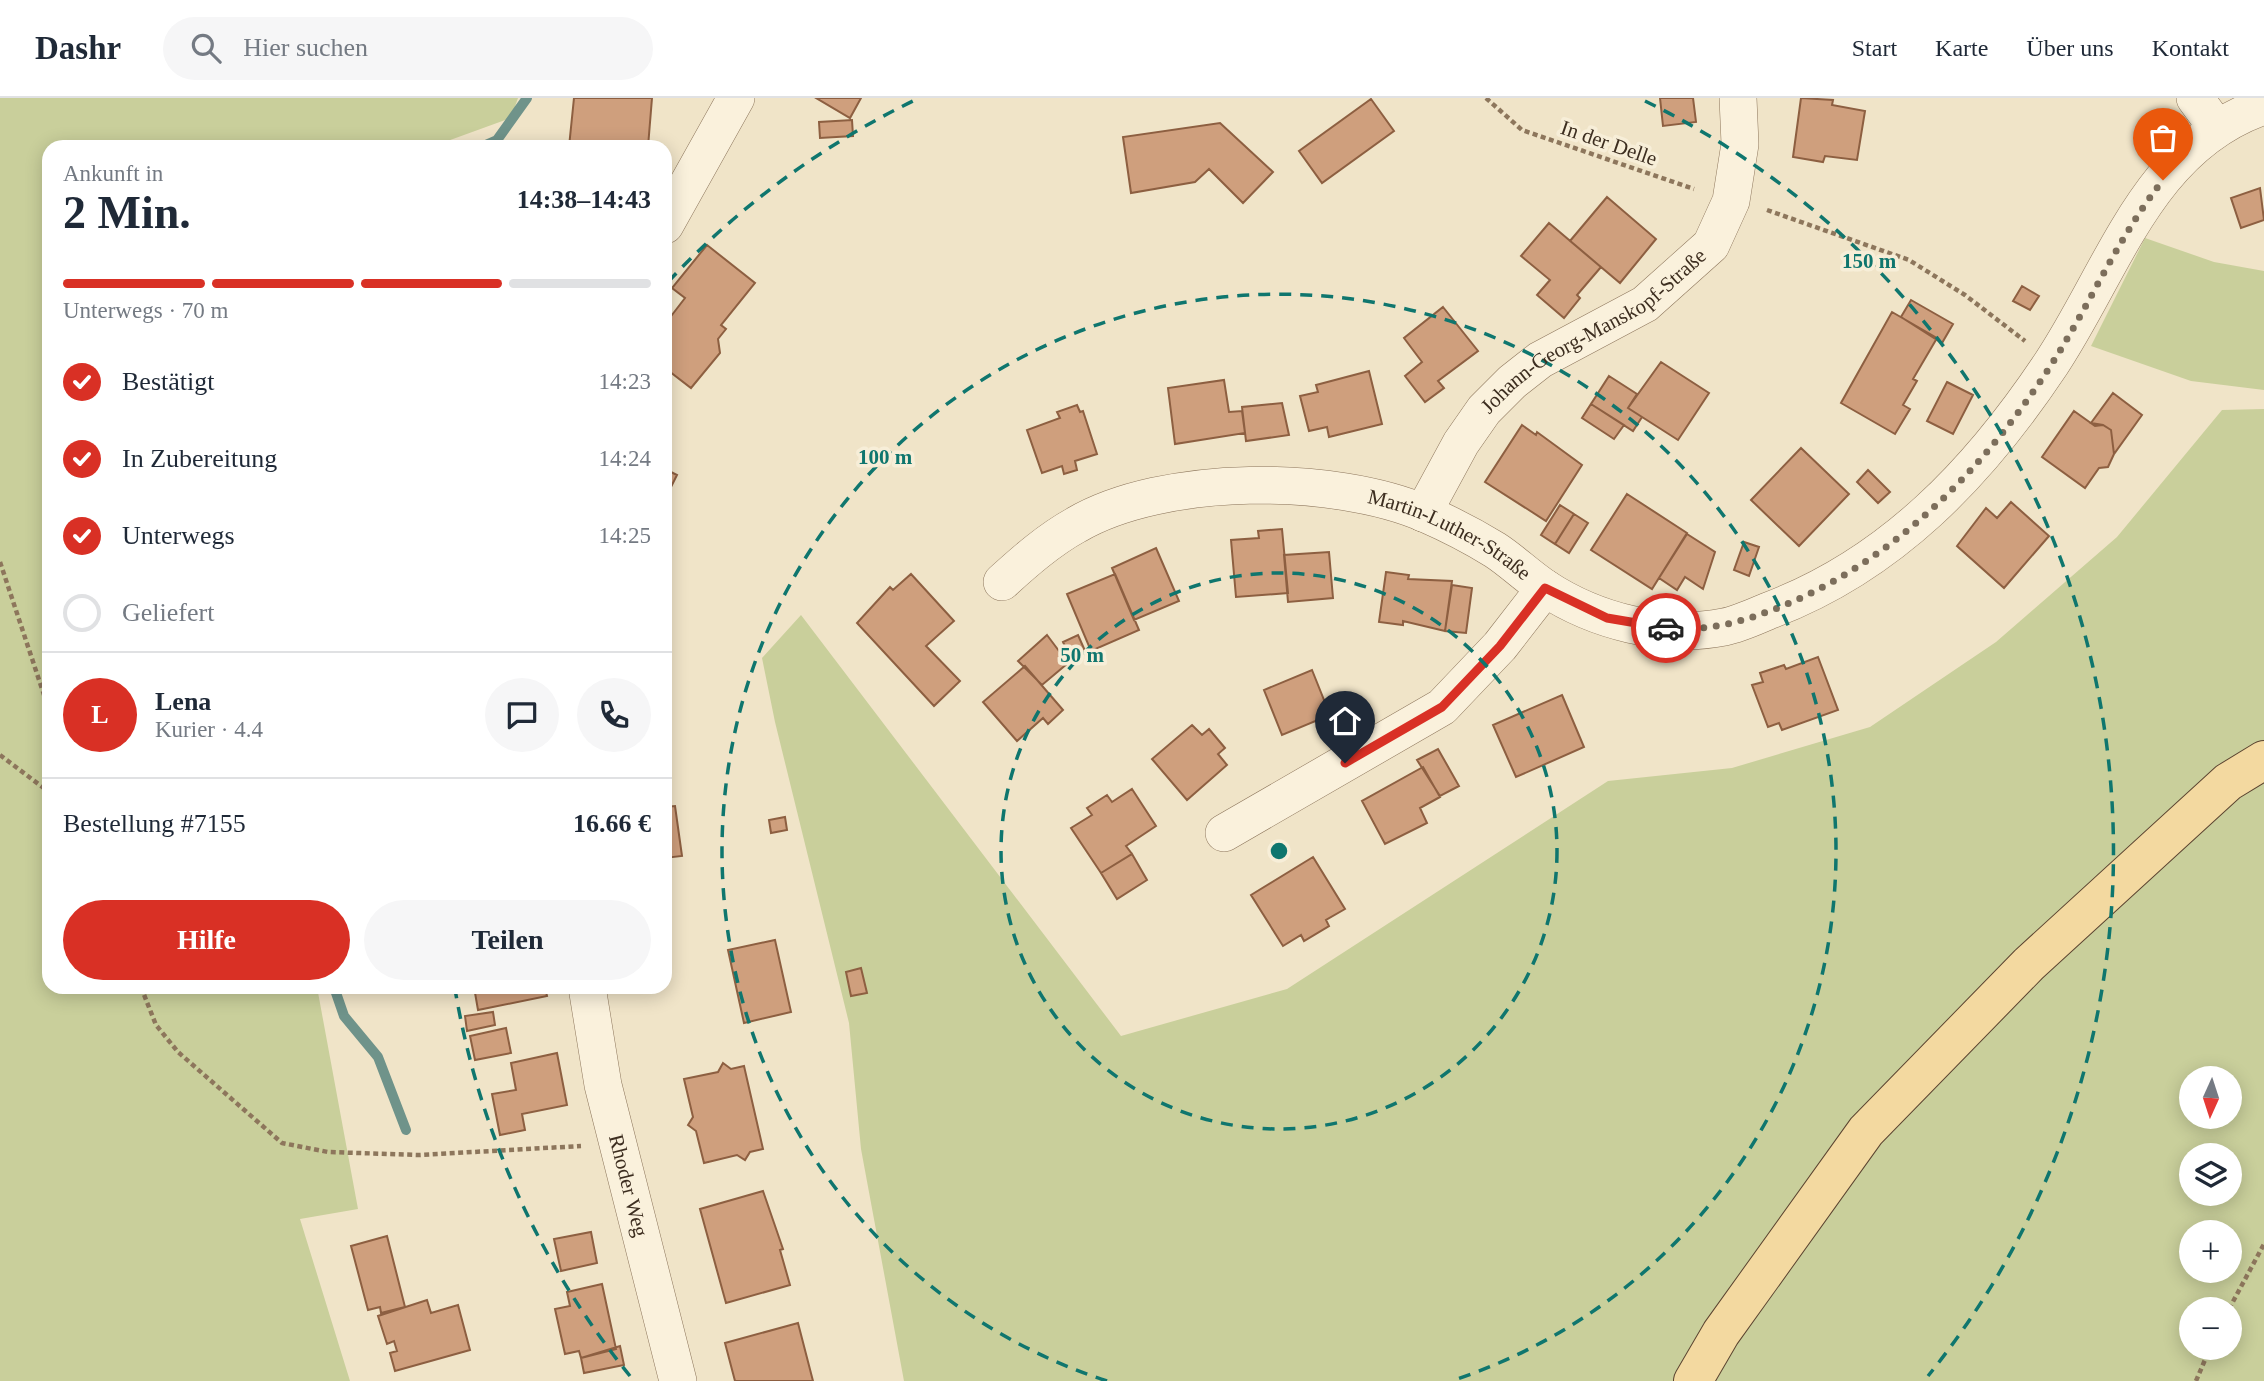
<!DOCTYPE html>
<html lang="de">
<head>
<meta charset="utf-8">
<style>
	body { margin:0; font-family:"Times New Roman",serif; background:#f6f6f7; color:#1f2937; height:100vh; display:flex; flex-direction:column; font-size:26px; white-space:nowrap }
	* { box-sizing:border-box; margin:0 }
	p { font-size:23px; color:#747a83 }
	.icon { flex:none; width:38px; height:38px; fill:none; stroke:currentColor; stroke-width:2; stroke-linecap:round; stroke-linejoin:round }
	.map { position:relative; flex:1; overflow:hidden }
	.side { position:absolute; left:42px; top:42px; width:630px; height:854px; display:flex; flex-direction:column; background:#fff; border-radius:21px; box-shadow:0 4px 18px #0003 }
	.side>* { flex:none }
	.needle { width:46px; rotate:183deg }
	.tools { position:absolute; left:2179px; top:968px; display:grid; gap:14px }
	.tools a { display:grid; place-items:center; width:63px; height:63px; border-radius:50%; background:#fff; box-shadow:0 4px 18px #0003; font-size:35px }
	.pin { position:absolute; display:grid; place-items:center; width:60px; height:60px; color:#fff; margin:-72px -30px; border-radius:50% 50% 50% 0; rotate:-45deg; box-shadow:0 0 7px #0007 }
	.pin .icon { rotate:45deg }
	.courier { position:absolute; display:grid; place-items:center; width:70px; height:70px; margin:-35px; border:5px solid #d93025; border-radius:50%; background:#fff; color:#222; box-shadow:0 2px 9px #0007 }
	.overview em { font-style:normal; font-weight:800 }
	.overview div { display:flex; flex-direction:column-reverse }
	.overview { display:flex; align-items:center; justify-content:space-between; height:119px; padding:0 21px }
	h1 { font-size:46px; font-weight:800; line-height:52px }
	.bar { display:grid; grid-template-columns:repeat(4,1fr); gap:10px 7px; align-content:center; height:84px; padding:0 21px }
	.bar i { height:9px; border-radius:5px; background:#e0e1e3 }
	.bar .current { background:#d93025 }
	.bar p { grid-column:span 4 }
	.line { display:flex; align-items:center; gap:18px; padding:0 21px; border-top:2px solid #e0e1e3 }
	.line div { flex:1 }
	.round { display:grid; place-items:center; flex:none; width:74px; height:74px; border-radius:37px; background:#f6f6f7 }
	ol { padding:0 21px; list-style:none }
	li { display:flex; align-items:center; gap:21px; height:77px }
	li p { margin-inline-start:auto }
	li .icon { padding:7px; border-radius:50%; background:#d93025; color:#fff; stroke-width:4 }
	li:last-child { color:#747a83 }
	li i { width:38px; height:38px; border:4px solid #e0e1e3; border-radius:50% }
	.button { display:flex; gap:14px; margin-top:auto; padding:14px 21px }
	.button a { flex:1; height:80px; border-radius:42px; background:#d93025; color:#fff; font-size:28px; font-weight:800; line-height:80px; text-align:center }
	.button a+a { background:#f6f6f7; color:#1f2937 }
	header { display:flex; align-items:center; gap:42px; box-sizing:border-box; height:98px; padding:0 35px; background:#fff; border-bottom:2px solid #e0e1e3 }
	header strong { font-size:33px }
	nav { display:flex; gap:38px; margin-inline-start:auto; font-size:24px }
	.search { width:490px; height:63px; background:#f6f6f7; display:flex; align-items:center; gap:18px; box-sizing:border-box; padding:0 24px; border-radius:38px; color:#747a83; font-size:26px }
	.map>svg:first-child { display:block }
	.green { fill:#c9cf9b; fill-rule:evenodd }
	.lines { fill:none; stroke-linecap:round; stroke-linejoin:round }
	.stream { stroke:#6f938a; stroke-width:10 }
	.building { fill:#cf9f7d; stroke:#8d5f41; stroke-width:2 }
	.street-casing { stroke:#8d765c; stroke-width:38 }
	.primary-casing { stroke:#5b4430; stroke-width:40 }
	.path { stroke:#8d765c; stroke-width:4.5; stroke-dasharray:5 3.5; stroke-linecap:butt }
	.street { stroke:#faf1dc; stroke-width:37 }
	.primary { stroke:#f3d9a0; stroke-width:38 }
	.done { stroke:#7c6e5b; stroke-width:7; stroke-dasharray:0 12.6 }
	.route { stroke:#d93025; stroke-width:9 }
	.ring { fill:none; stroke:#0f766e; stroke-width:3.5; stroke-dasharray:12 9 }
	.labels { text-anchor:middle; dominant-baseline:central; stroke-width:7; stroke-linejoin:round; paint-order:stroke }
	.street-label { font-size:21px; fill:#3d2e20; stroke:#f7eed8 }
	.centre { fill:#0f766e; stroke:#f7eed8; stroke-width:3.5 }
	.ring-label { font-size:21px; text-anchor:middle; font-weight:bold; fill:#0f766e; stroke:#f7eed8; stroke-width:7; stroke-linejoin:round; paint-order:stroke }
</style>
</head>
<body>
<header>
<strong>Dashr</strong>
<div class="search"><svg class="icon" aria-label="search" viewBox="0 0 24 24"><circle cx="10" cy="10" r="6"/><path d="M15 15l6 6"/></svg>Hier suchen</div>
<nav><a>Start</a><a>Karte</a><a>Über uns</a><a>Kontakt</a></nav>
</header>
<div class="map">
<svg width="2264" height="1283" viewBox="0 0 2264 1283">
	<rect width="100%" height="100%" fill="#f0e4c8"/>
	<path class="green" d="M0,0H518L511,20L431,49H49V889H317L358,1111L300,1121L350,1283H0Z
		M2145,140L2214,164L2264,173V292L2191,283L2091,248Z
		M2264,311V1283H904L861,1051L849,925L775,624L762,560L801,517L1121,938L1287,891L1608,683L1732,670L1870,629L1996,544L2117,439L2222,312ZM2191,980H2230V1018H2191ZM2191,1057H2230V1096H2191ZM2191,1134H2230V1172H2191ZM2191,1211H2230V1250H2191Z"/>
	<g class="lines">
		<path class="stream" d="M481,49L497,42L527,0
			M334,889L344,918L378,959L406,1032"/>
	</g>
	<path class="building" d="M574,0H652L648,49H569Z
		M816,0H861L850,20Z
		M1660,0H1693L1696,24L1663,28Z
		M1801,0L1833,2L1832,7L1865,13L1857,62L1825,58L1823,64L1793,59Z
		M1371,1L1394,33L1322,85L1299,53Z
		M852,22L853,38L820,40L819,24Z
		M1220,25L1273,74L1243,105L1209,71L1195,84L1131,95L1123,39Z
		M2260,90L2264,122L2241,130L2231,100Z
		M1607,99L1656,141L1620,185L1570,143Z
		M1549,125L1601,169L1577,197L1580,200L1564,220L1537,197L1550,182L1521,158Z
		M707,147L755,185L721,227L726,231L718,241L720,255L691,290L665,270V226L685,200L672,190Z
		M2022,188L2039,198L2030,212L2013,203Z
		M1911,202L1953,226L1942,245L1901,219Z
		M1443,209L1478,253L1438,283L1444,290L1425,304L1405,278L1422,264L1404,240Z
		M1892,214L1937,240L1913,281L1917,283L1903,307L1910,311L1895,336L1841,305Z
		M1661,264L1709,295L1678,342L1628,310Z
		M1369,273L1382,326L1329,339L1327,329L1309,333L1300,298L1318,294L1316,287Z
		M1609,278L1637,296L1628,310L1642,319L1633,333L1591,306Z
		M1224,282L1229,314L1242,313L1245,335L1175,346L1168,290Z
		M1947,284L1973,297L1953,336L1927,323Z
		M2113,295L2142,317L2114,356L2111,332L2103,327L2091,325Z
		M1282,305L1289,337L1246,343L1242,309Z
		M1591,306L1624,327L1614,341L1582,320Z
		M1077,307L1080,314L1083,313L1097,356L1075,363L1077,372L1064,376L1062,368L1042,375L1027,332L1060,320L1057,314Z
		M2074,313L2095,328L2103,327L2111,332L2114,356L2108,369L2099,370L2085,390L2042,359Z
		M1522,327L1536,337L1537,334L1582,367L1546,423L1485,384Z
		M1801,350L1849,396L1799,448L1751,402Z
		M665,371L677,377L665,401Z
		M1868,372L1890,394L1878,405L1857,384Z
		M1627,396L1687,435L1652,491L1591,452Z
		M2011,404L2049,438L2004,490L1957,448L1986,410L1997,420Z
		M1560,407L1574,416L1555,446L1541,437Z
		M1574,416L1588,425L1569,455L1555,446Z
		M1282,431L1288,495L1236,499L1231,442L1259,440L1258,433Z
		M1687,436L1715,454L1703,491L1685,479L1677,492L1659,480Z
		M1744,444L1759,449L1749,478L1734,472Z
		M1156,450L1179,503L1134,522L1112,470Z
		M1329,454L1333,500L1288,504L1284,457Z
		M1386,474L1409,477L1408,481L1452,483L1445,533L1403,523V527L1379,524Z
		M911,476L954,523L926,548L960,583L934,608L857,525L890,489L893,492Z
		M1115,476L1139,532L1091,553L1067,496Z
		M1452,487L1472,490L1466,535L1445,533Z
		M1047,537L1068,565L1042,587L1018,563Z
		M1078,537L1086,555L1070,559L1063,544Z
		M1818,559L1838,612L1782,632L1779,625L1768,629L1752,587L1763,584L1760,575L1784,567L1786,571Z
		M1025,568L1063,612L1048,626L1043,620L1017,643L983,604Z
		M1312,572L1330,617L1282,637L1264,592Z
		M1562,597L1584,649L1516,679L1493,627Z
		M1192,627L1202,637L1209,631L1225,650L1218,656L1227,667L1187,702L1152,661Z
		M1438,651L1459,688L1440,698L1417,662Z
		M1423,669L1440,699L1420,710L1427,725L1385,746L1362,703Z
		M1132,691L1156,728L1126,748L1132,756L1101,775L1071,730L1092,717L1087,710L1107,697L1112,704Z
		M675,708L682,758L665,760V709Z
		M785,719L787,732L771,735L769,722Z
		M1132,756L1147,782L1117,801L1101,775Z
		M1313,759L1345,811L1326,822L1329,828L1304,843L1301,837L1283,848L1251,797Z
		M775,842L791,914L744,925L728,852Z
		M861,870L867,895L851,898L846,874Z
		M474,889H545L547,898L478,912Z
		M493,914L495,927L467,933L465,918Z
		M506,930L511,955L475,962L470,938Z
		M557,955L567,1007L522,1016L525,1032L500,1037L492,996L516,992L511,965Z
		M723,965L731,971L744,968L763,1051L750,1054L745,1062L737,1057L704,1065L696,1033L688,1027L693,1019L684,981L718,974Z
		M763,1093L783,1151L780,1152L790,1187L726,1205L700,1111Z
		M591,1134L597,1165L561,1173L554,1141Z
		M387,1138L405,1209L381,1215L380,1209L368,1212L351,1148Z
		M602,1186L616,1251L581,1260L579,1253L565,1256L555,1211L570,1208L567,1194Z
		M427,1202L431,1215L458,1207L470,1252L395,1273L390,1255L397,1253L394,1243L387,1246L378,1218Z
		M798,1225L813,1283H735L725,1245Z
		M620,1248L624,1267L584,1275L581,1260Z"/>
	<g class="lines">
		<g class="street-casing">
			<g id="street">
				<path d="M2195,0L2217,30"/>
				<path d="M665,127L736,0"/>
				<path id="s1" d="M1423,415L1461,345L1484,312L1512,284L1540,262L1645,206L1711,147L1731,103L1740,46L1738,0"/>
				<path id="s2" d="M1002,484C1025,463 1049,442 1076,427C1163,376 1334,376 1426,416C1449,426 1474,439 1495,452C1512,463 1527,478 1545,490C1595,523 1664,541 1724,529C1739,526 1754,519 1768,513C1891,467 1979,374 2051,266C2113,173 2148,47 2264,8"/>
				<path d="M1224,735L1442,609L1500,548L1545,490"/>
				<path id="s3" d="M587,889L603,987L678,1283"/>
			</g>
		</g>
		<g class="primary-casing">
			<path id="primary" d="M1693,1283L1721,1235L1866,1033L2029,866L2228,684L2264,662"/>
		</g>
		<path class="path" d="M1486,0L1522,32L1694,91
			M1767,112L1909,162L1965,197L2025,243
			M0,464L49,612
			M0,657L49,694
			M141,889L156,927L178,954L282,1045L328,1054L419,1057L581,1048
			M2229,1211L2264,1146
			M2196,1283L2210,1250"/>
		<use href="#street" class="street"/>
		<use href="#primary" class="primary"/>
	</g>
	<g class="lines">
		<path class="done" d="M1666,530C1707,534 1742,524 1780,509C1896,462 1986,369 2053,264C2091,204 2119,138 2163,82"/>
		<path class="route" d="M1345,665L1442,609L1500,548L1545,490L1607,520L1666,530"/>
	</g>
	<g class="ring">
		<circle cx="1279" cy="753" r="278"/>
		<path d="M1107 1283A557 557 0 1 1 1451 1283"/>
		<path d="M630 1278A835 835 0 0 1 455 891M668 184A835 835 0 0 1 913 3M1645 3A835 835 0 0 1 1928 1278"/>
	</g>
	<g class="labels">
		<g class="street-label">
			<text transform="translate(1609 45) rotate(19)">In der Delle</text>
			<text stroke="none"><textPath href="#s1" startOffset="256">Johann-Georg-Manskopf-Straße</textPath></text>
			<text stroke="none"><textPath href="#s2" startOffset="483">Martin-Luther-Straße</textPath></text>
			<text stroke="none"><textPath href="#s3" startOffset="203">Rhoder Weg</textPath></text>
		</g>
	</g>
	<circle cx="1279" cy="753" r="10" class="centre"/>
	<g class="ring-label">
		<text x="1869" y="170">150 m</text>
		<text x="885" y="366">100 m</text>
		<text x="1082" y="564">50 m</text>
	</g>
</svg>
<div class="tools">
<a><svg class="needle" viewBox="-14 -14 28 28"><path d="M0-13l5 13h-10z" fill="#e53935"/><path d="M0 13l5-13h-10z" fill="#747a83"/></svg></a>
<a><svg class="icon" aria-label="layers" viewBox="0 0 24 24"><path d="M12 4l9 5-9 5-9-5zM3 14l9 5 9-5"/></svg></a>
<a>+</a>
<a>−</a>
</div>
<div class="pin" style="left:2163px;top:82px;background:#ea580c"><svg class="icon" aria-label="bag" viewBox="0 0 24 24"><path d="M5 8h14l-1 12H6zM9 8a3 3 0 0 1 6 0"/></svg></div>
<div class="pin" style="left:1345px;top:665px;background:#1f2937"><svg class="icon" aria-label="home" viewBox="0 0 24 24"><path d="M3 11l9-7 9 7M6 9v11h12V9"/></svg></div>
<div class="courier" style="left:1666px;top:530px"><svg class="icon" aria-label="car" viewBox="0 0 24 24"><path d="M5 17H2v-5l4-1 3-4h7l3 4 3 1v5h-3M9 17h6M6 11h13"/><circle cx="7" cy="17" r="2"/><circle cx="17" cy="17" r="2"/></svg></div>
<section class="side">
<div class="overview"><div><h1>2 Min.</h1><p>Ankunft in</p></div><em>14:38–14:43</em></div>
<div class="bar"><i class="current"></i><i class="current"></i><i class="current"></i><i></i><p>Unterwegs · 70 m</p></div>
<ol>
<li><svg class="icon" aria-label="check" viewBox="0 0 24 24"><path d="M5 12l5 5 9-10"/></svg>Bestätigt<p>14:23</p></li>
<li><svg class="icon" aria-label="check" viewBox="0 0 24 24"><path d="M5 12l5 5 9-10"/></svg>In Zubereitung<p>14:24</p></li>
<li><svg class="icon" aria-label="check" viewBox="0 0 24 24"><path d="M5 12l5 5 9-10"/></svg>Unterwegs<p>14:25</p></li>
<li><i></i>Geliefert</li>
</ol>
<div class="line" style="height:126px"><b class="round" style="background:#d93025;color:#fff">L</b><div><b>Lena</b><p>Kurier · 4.4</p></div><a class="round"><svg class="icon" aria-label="chat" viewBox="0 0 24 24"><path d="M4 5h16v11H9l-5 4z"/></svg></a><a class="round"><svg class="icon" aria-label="phone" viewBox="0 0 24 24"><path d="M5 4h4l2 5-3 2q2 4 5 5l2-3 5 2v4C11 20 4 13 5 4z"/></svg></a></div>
<div class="line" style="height:91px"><div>Bestellung #7155</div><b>16.66 €</b></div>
<div class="button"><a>Hilfe</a><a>Teilen</a></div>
</section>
</div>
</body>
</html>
